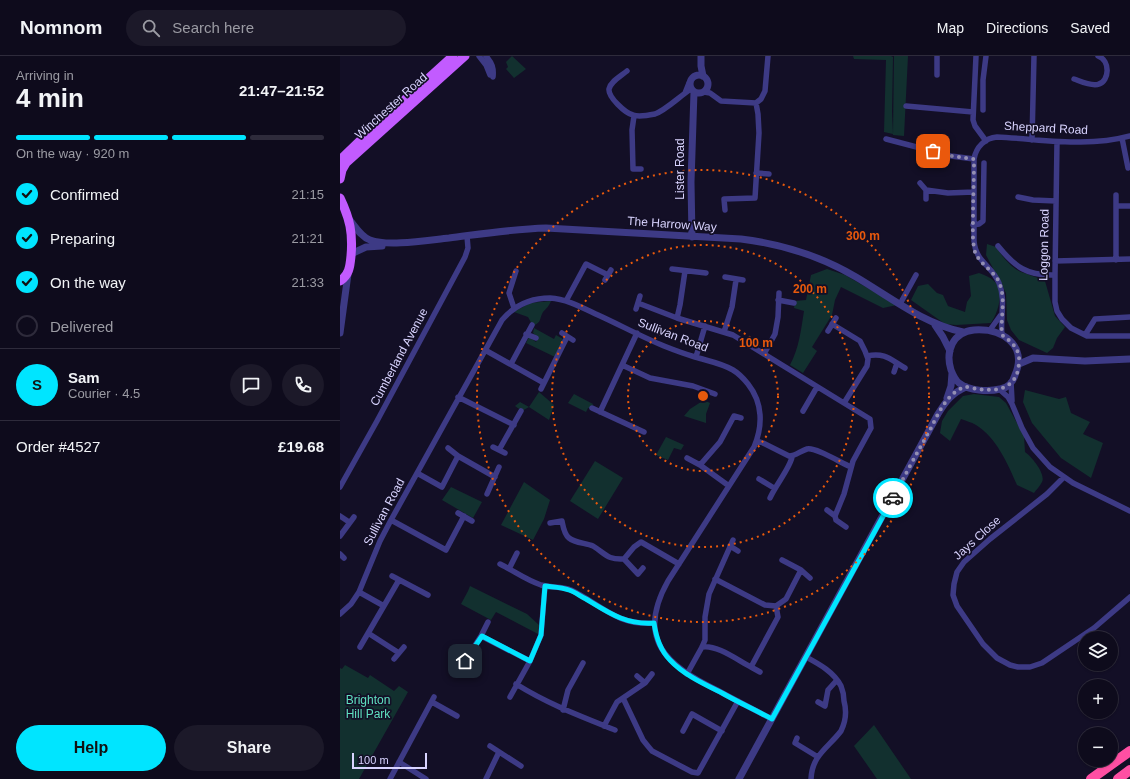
<!DOCTYPE html>
<html lang="en">
<head>
<meta charset="utf-8">
<style>
	body { margin:0; font-family:Helvetica,sans-serif; background:#1c1929; color:#f1f3f6; height:100vh; display:flex; flex-direction:column; font-size:15px; white-space:nowrap }
	* { box-sizing:border-box; margin:0 }
	p { font-size:13px; color:#9b9ba3 }
	.icon { flex:none; width:22px; height:22px; fill:none; stroke:currentColor; stroke-width:2; stroke-linecap:round; stroke-linejoin:round }
	.map { position:relative; flex:1; overflow:hidden }
	.sheet { display:flex; flex-direction:column; background:#0e0b1c; width:340px }
	.sheet>* { flex:none }
	.fabs { position:absolute; left:738px; top:575px; display:grid; gap:8px }
	.fabs a { display:grid; place-items:center; width:40px; height:40px; border-radius:50%; background:#0e0b1c; box-shadow:0 1px 3px #0004,0 0 0 1px #2e2b3b; font-size:20px }
	.scale { position:absolute; left:12px; bottom:10px; width:75px; box-sizing:border-box; padding-left:4px; border:2px solid #d9d4ff; border-top:0; font-size:11px; line-height:14px; white-space:nowrap; color:#d9d4ff; -webkit-text-stroke:3px #130f26; paint-order:stroke }
	.pin { position:absolute; display:grid; place-items:center; width:34px; height:34px; color:#fff; margin:-17px; border-radius:8px; box-shadow:0 2px 6px #0006 }
	.courier { position:absolute; display:grid; place-items:center; width:40px; height:40px; margin:-20px; border:3px solid #00e5ff; border-radius:50%; background:#fff; color:#222; box-shadow:0 1px 5px #0007 }
	.head em { font-style:normal; font-weight:700 }
	.head div { display:flex; flex-direction:column-reverse }
	.head { display:flex; align-items:center; justify-content:space-between; height:68px; padding:0 16px }
	h1 { font-size:26px; font-weight:700; line-height:30px }
	.bar { display:grid; grid-template-columns:repeat(4,1fr); gap:6px 4px; align-content:center; height:48px; padding:0 16px }
	.bar i { height:5px; border-radius:3px; background:#2e2b3b }
	.bar .on { background:#00e5ff }
	.bar p { grid-column:span 4 }
	.line { display:flex; align-items:center; gap:10px; padding:0 16px; border-top:1px solid #2e2b3b }
	.line div { flex:1 }
	.round { display:grid; place-items:center; flex:none; width:42px; height:42px; border-radius:21px; background:#1c1929 }
	ol { padding:0 16px; list-style:none }
	li { display:flex; align-items:center; gap:12px; height:44px }
	li p { margin-inline-start:auto }
	li .icon { padding:4px; border-radius:50%; background:#00e5ff; color:#111; stroke-width:4 }
	li:last-child { color:#9b9ba3 }
	li i { width:22px; height:22px; border:2px solid #2e2b3b; border-radius:50% }
	.button { display:flex; gap:8px; margin-top:auto; padding:8px 16px }
	.button a { flex:1; height:46px; border-radius:24px; background:#00e5ff; color:#111; font-size:16px; font-weight:700; line-height:46px; text-align:center }
	.button a+a { background:#1c1929; color:#f1f3f6 }
	header { display:flex; align-items:center; gap:24px; box-sizing:border-box; height:56px; padding:0 20px; background:#0e0b1c; border-bottom:1px solid #2e2b3b }
	header strong { font-size:19px }
	nav { display:flex; gap:22px; margin-inline-start:auto; font-size:14px }
	.search { width:280px; height:36px; background:#1c1929; display:flex; align-items:center; gap:10px; box-sizing:border-box; padding:0 14px; border-radius:22px; color:#9b9ba3; font-size:15px }
	main { display:flex; flex:1; min-height:0 }
	.map>svg:first-child { display:block }
	.green { fill:#12302f }
	.lines { fill:none; stroke-linecap:round; stroke-linejoin:round }
	.minor { stroke:#3d3a85; stroke-width:5.5 }
	.tertiary { stroke:#3d3a85; stroke-width:7 }
	.primary { stroke:#c25bff; stroke-width:9 }
	.motorway { stroke:#ff4fa3; stroke-width:10 }
	.done { stroke:#948fb3; stroke-width:4; stroke-dasharray:0 7.2 }
	.route { stroke:#00e5ff; stroke-width:5 }
	.ring { fill:none; stroke:#e8590c; stroke-width:2; stroke-dasharray:2 4 }
	.labels { text-anchor:middle; dominant-baseline:central; stroke-width:3.5; stroke-linejoin:round; paint-order:stroke }
	.street-label { font-size:12px; fill:#d9d4ff; stroke:#130f26 }
	.park-label { font-size:12px; fill:#5fe0c0; stroke:#130f26 }
	.centre { fill:#e8590c; stroke:#130f26; stroke-width:2 }
	.ring-label { font-size:12px; text-anchor:middle; font-weight:bold; fill:#e8590c; stroke:#130f26; stroke-width:3.5; stroke-linejoin:round; paint-order:stroke }
</style>
</head>
<body>
<header>
<strong>Nomnom</strong>
<div class="search"><svg class="icon" aria-label="search" viewBox="0 0 24 24"><circle cx="10" cy="10" r="6"/><path d="M15 15l6 6"/></svg>Search here</div>
<nav><a>Map</a><a>Directions</a><a>Saved</a></nav>
</header>
<main>
<section class="sheet">
<div class="head"><div><h1>4 min</h1><p>Arriving in</p></div><em>21:47–21:52</em></div>
<div class="bar"><i class="on"></i><i class="on"></i><i class="on"></i><i></i><p>On the way · 920 m</p></div>
<ol>
<li><svg class="icon" aria-label="check" viewBox="0 0 24 24"><path d="M5 12l5 5 9-10"/></svg>Confirmed<p>21:15</p></li>
<li><svg class="icon" aria-label="check" viewBox="0 0 24 24"><path d="M5 12l5 5 9-10"/></svg>Preparing<p>21:21</p></li>
<li><svg class="icon" aria-label="check" viewBox="0 0 24 24"><path d="M5 12l5 5 9-10"/></svg>On the way<p>21:33</p></li>
<li><i></i>Delivered</li>
</ol>
<div class="line" style="height:72px"><b class="round" style="background:#00e5ff;color:#111">S</b><div><b>Sam</b><p>Courier · 4.5</p></div><a class="round"><svg class="icon" aria-label="chat" viewBox="0 0 24 24"><path d="M4 5h16v11H9l-5 4z"/></svg></a><a class="round"><svg class="icon" aria-label="phone" viewBox="0 0 24 24"><path d="M5 4h4l2 5-3 2q2 4 5 5l2-3 5 2v4C11 20 4 13 5 4z"/></svg></a></div>
<div class="line" style="height:52px"><div>Order #4527</div><b>£19.68</b></div>
<div class="button"><a>Help</a><a>Share</a></div>
</section>
<div class="map">
<svg width="790" height="723" viewBox="0 0 790 723">
	<rect width="100%" height="100%" fill="#130f26"/>
	<path class="green" d="M172,0L186,13L174,22L166,13L168,11L166,6Z
		M513,0H551L553,1L552,56L553,78L544,76L546,4L514,3Z
		M554,0H568L564,80L553,79Z
		M647,188L656,191C662,200 671,212 681,216C689,219 697,221 705,225L715,260L725,271L717,282L713,292L707,297L679,284L671,274L667,264L666,237L646,199Z
		M487,213L505,219L557,249L543,252L501,231L495,244L492,259L472,291L477,295L463,317L450,309C459,292 461,274 464,255L454,252L455,245L466,244L471,219Z
		M639,217C644,219 650,221 654,225C665,235 658,257 651,267L616,269L605,268L571,244L578,230L588,228L597,237L603,239L608,250L625,256L627,246L631,240L629,220Z
		M211,245C209,250 207,252 203,256C199,263 202,266 193,270L188,261L174,256L190,247Z
		M194,272L214,283L216,279L223,283L215,301L186,287L189,281L196,286L198,282L193,277Z
		M685,334L719,343L726,341L731,357L750,366L743,378L763,387L751,422L721,402L692,367L683,346Z
		M199,336L214,349L209,364L189,351L182,355L175,350L180,346L189,351Z
		M234,338L253,348L252,352H248L246,356L228,347Z
		M634,338L659,341L666,347L684,380L685,396C692,401 706,418 702,426C700,430 696,434 694,437L677,429C668,408 656,381 636,369C631,366 626,365 621,363L610,385L600,377L602,365L608,355L623,340Z
		M364,344L370,347L366,358V367L344,360L350,353Z
		M326,381L344,389L341,394L334,392L328,404L316,399Z
		M255,405L283,422L258,463L230,445Z
		M184,426L210,444L204,463L193,484L161,469Z
		M111,431L142,446L133,462L102,444Z
		M130,530L187,558L199,569L198,578L156,556L151,564L121,548L128,535Z
		M5,609L28,622L30,619L54,635L59,630L68,636L19,723H0V612L2,613Z
		M534,669L571,723H537L514,690Z"/>
	<g class="lines">
		<path class="minor" d="M139,0L146,9L150,19
			M146,0C152,7 154,12 153,21
			M636,0L633,64L635,70L646,85
			M287,15C281,20 271,25 269,33C268,41 285,57 293,59C298,61 310,59 315,58C326,54 340,40 351,33
			M597,19V0
			M734,23C740,25 752,31 759,28C769,25 771,5 758,0
			M364,36L370,37L381,45L416,47L421,43L425,35L428,0
			M345,37L349,27
			M566,50L633,56
			M643,54V24L646,0
			M294,60L292,74L293,113H301
			M782,82L788,112L790,111
			M546,83L611,100L634,103
			M692,84L694,0
			M717,86L715,219V246L717,255L722,263L731,272L747,280H790
			M416,117L429,118
			M580,127L586,134V143
			M586,134L608,137L634,136
			M678,141L693,144L716,145
			M776,150H790
			M385,154L384,143L415,142L419,77L418,58L416,47
			M633,169L639,168L643,165L644,107
			M658,190C675,211 687,220 715,219
			M776,204V139
			M715,205L790,203
			M332,213L366,217
			M385,221L403,224
			M265,224L271,214
			M438,244L454,247
			M226,245L246,208L268,219
			M298,247L337,262L393,279L530,363L531,372L513,405L504,438L495,460L487,454
			M560,248L576,219
			M174,252L169,237L176,215
			M296,253L300,240
			M337,262L340,249L345,215
			M492,268L520,285L525,295L528,303L527,310L504,347
			M650,274L660,260
			M488,275L496,262
			M384,276L392,251L396,224
			M222,277L233,284
			M186,278L196,282
			M662,279C660,261 666,244 659,227C651,208 636,207 634,185V103C636,91 645,82 657,81C702,83 746,92 790,80
			M745,279L755,263L790,261
			M145,294L204,327
			M424,298L435,278L438,261L439,237
			M527,300C545,296 551,304 565,312
			M356,301L365,270
			M171,308L192,269
			M282,309L310,322L353,330L375,338
			M554,316L557,307
			M671,326L672,345
			M201,333L227,281
			M659,333L668,341L672,348L682,372L693,392L710,411L733,427L790,455
			M118,341L174,369
			M252,352L304,376
			M463,355L477,331
			M260,356L297,277
			M417,385L423,387L449,400C456,400 460,395 467,393C476,391 501,407 511,411
			M153,391L165,397
			M108,392L118,400
			M159,394L181,355
			M347,402L360,409
			M77,417L102,431L118,400L155,421
			M723,422L707,438L650,483L624,506L617,516L614,528L613,539L617,550L643,588L657,602L670,609L678,611H690L702,607L754,572L790,541
			M419,423L434,432
			M389,430L360,409L380,386L394,360L401,362
			M0,431L37,365L125,201L128,192L127,180
			M147,438L159,411
			M430,442C435,430 450,412 452,401
			M118,457L132,465
			M0,460L9,466
			M495,460L496,464L506,471
			M51,464L106,494L124,460
			M210,467L222,465C223,470 224,478 229,482C235,487 246,487 253,490C266,498 267,504 284,503L294,491L301,486L339,508
			M0,480L14,461
			M390,490L398,495
			M0,498L4,502
			M284,503L298,518L303,512
			M160,508C174,515 186,524 201,529C211,532 221,530 231,534C262,549 277,570 314,567
			M169,513L177,497
			M461,514L470,522
			M52,520L88,539
			M375,523L425,549L436,550L446,543L461,514L442,504
			M19,536L44,550
			M0,558L11,548L19,536L40,485L51,464L162,264C174,250 190,242 210,242C227,243 243,252 258,259C280,269 302,281 324,290C334,294 345,298 355,301C368,305 381,307 393,314C398,317 404,323 408,328C423,347 423,370 414,391L328,525C295,584 327,609 377,634C395,644 413,653 432,663
			M28,577L59,597
			M141,580L148,566
			M20,591L59,524
			M362,591C376,588 399,605 411,611L438,561L436,550
			M466,601C479,608 494,616 501,630C503,635 504,641 504,645C507,656 506,665 501,675C488,692 472,699 471,723
			M54,603L64,591
			M125,605L141,580L190,605
			M411,611L420,616
			M347,618L362,591L365,584V561L369,538L393,484
			M297,620L305,627
			M176,628C208,648 240,660 275,674
			M170,641L190,605L201,579L205,530
			M283,642L303,684L307,689L312,695L352,716L358,717L398,645
			M92,646L117,660
			M478,646L485,650L488,634L497,624
			M223,654L228,634L243,607
			M264,670L277,646L305,627L312,618
			M343,675L352,658L382,675
			M457,682L455,687L478,701
			M150,690L181,710
			M59,706L86,723
			M50,723L94,641
			M146,723L159,696"/>
		<path class="tertiary" d="M361,0V10L363,20
			M350 28a9 9 0 1 1 18 0a9 9 0 1 1-18 0Z
			M9,163C15,170 21,181 30,184C48,191 89,184 109,182C141,178 173,173 206,172L401,183C442,188 479,199 516,221C550,241 584,268 623,276
			M352,181L351,126L354,36
			M11,198L26,191L42,190
			M595,269L603,281L610,295
			M634,274C662,272 688,289 675,319C673,326 668,332 660,333C649,336 629,335 619,327C615,324 613,319 611,314C605,295 613,276 634,274Z
			M0,277L8,218
			M679,308L693,302L745,305L790,303
			M607,342L611,330L612,317
			M399,723L598,358C606,345 612,337 626,331"/>
		<path class="primary" d="M0,104L28,77L113,0
			M0,123L2,114L6,107L125,0
			M0,142C10,163 13,177 11,200C10,211 9,219 0,225"/>
		<path class="motorway" d="M751,723L790,695
			M778,723L790,714"/>
	</g>
	<g class="lines">
		<path class="done" d="M553,442C565,419 578,395 591,372C596,362 601,351 608,343C612,338 619,332 626,331C629,331 634,333 638,333C659,336 678,332 679,306C680,293 672,286 662,279C660,261 667,242 658,224C652,214 639,207 635,196C632,185 633,172 633,162C633,142 634,123 634,103L611,100L593,95"/>
		<path class="route" d="M125,605L142,580L190,605L201,579L205,530C213,531 222,531 229,534C235,536 240,540 246,543C269,557 286,569 314,567C316,581 320,594 330,604C344,619 364,628 382,637C398,646 415,654 432,663L553,442"/>
	</g>
	<g class="ring">
		<circle cx="363" cy="340" r="75"/>
		<circle cx="363" cy="340" r="151"/>
		<circle cx="363" cy="340" r="226"/>
	</g>
	<g class="labels">
		<g class="street-label">
			<text transform="translate(51 50) rotate(-42)">Winchester Road</text>
			<text transform="translate(706 72) rotate(3)">Sheppard Road</text>
			<text transform="translate(340 113) rotate(-90)">Lister Road</text>
			<text transform="translate(332 168) rotate(4)">The Harrow Way</text>
			<text transform="translate(704 189) rotate(-89)">Loggon Road</text>
			<text transform="translate(333 279) rotate(21)">Sullivan Road</text>
			<text transform="translate(59 301) rotate(-62)">Cumberland Avenue</text>
			<text transform="translate(44 456) rotate(-62)">Sullivan Road</text>
			<text transform="translate(637 482) rotate(-42)">Jays Close</text>
		</g>
		<g class="park-label">
			<text x="28" y="644">Brighton<tspan x="28" dy="14">Hill Park</tspan></text>
		</g>
	</g>
	<circle cx="363" cy="340" r="6" class="centre"/>
	<g class="ring-label">
		<text x="523" y="184">300 m</text>
		<text x="470" y="237">200 m</text>
		<text x="416" y="291">100 m</text>
	</g>
</svg>
<div class="fabs">
<a><svg class="icon" aria-label="layers" viewBox="0 0 24 24"><path d="M12 4l9 5-9 5-9-5zM3 14l9 5 9-5"/></svg></a>
<a>+</a>
<a>−</a>
</div>
<div class="scale">100 m</div>
<div class="pin" style="left:593px;top:95px;background:#ea580c"><svg class="icon" aria-label="bag" viewBox="0 0 24 24"><path d="M5 8h14l-1 12H6zM9 8a3 3 0 0 1 6 0"/></svg></div>
<div class="pin" style="left:125px;top:605px;background:#1f2937"><svg class="icon" aria-label="home" viewBox="0 0 24 24"><path d="M3 11l9-7 9 7M6 9v11h12V9"/></svg></div>
<div class="courier" style="left:553px;top:442px"><svg class="icon" aria-label="car" viewBox="0 0 24 24"><path d="M5 17H2v-5l4-1 3-4h7l3 4 3 1v5h-3M9 17h6M6 11h13"/><circle cx="7" cy="17" r="2"/><circle cx="17" cy="17" r="2"/></svg></div>
</div>
</main>
</body>
</html>
